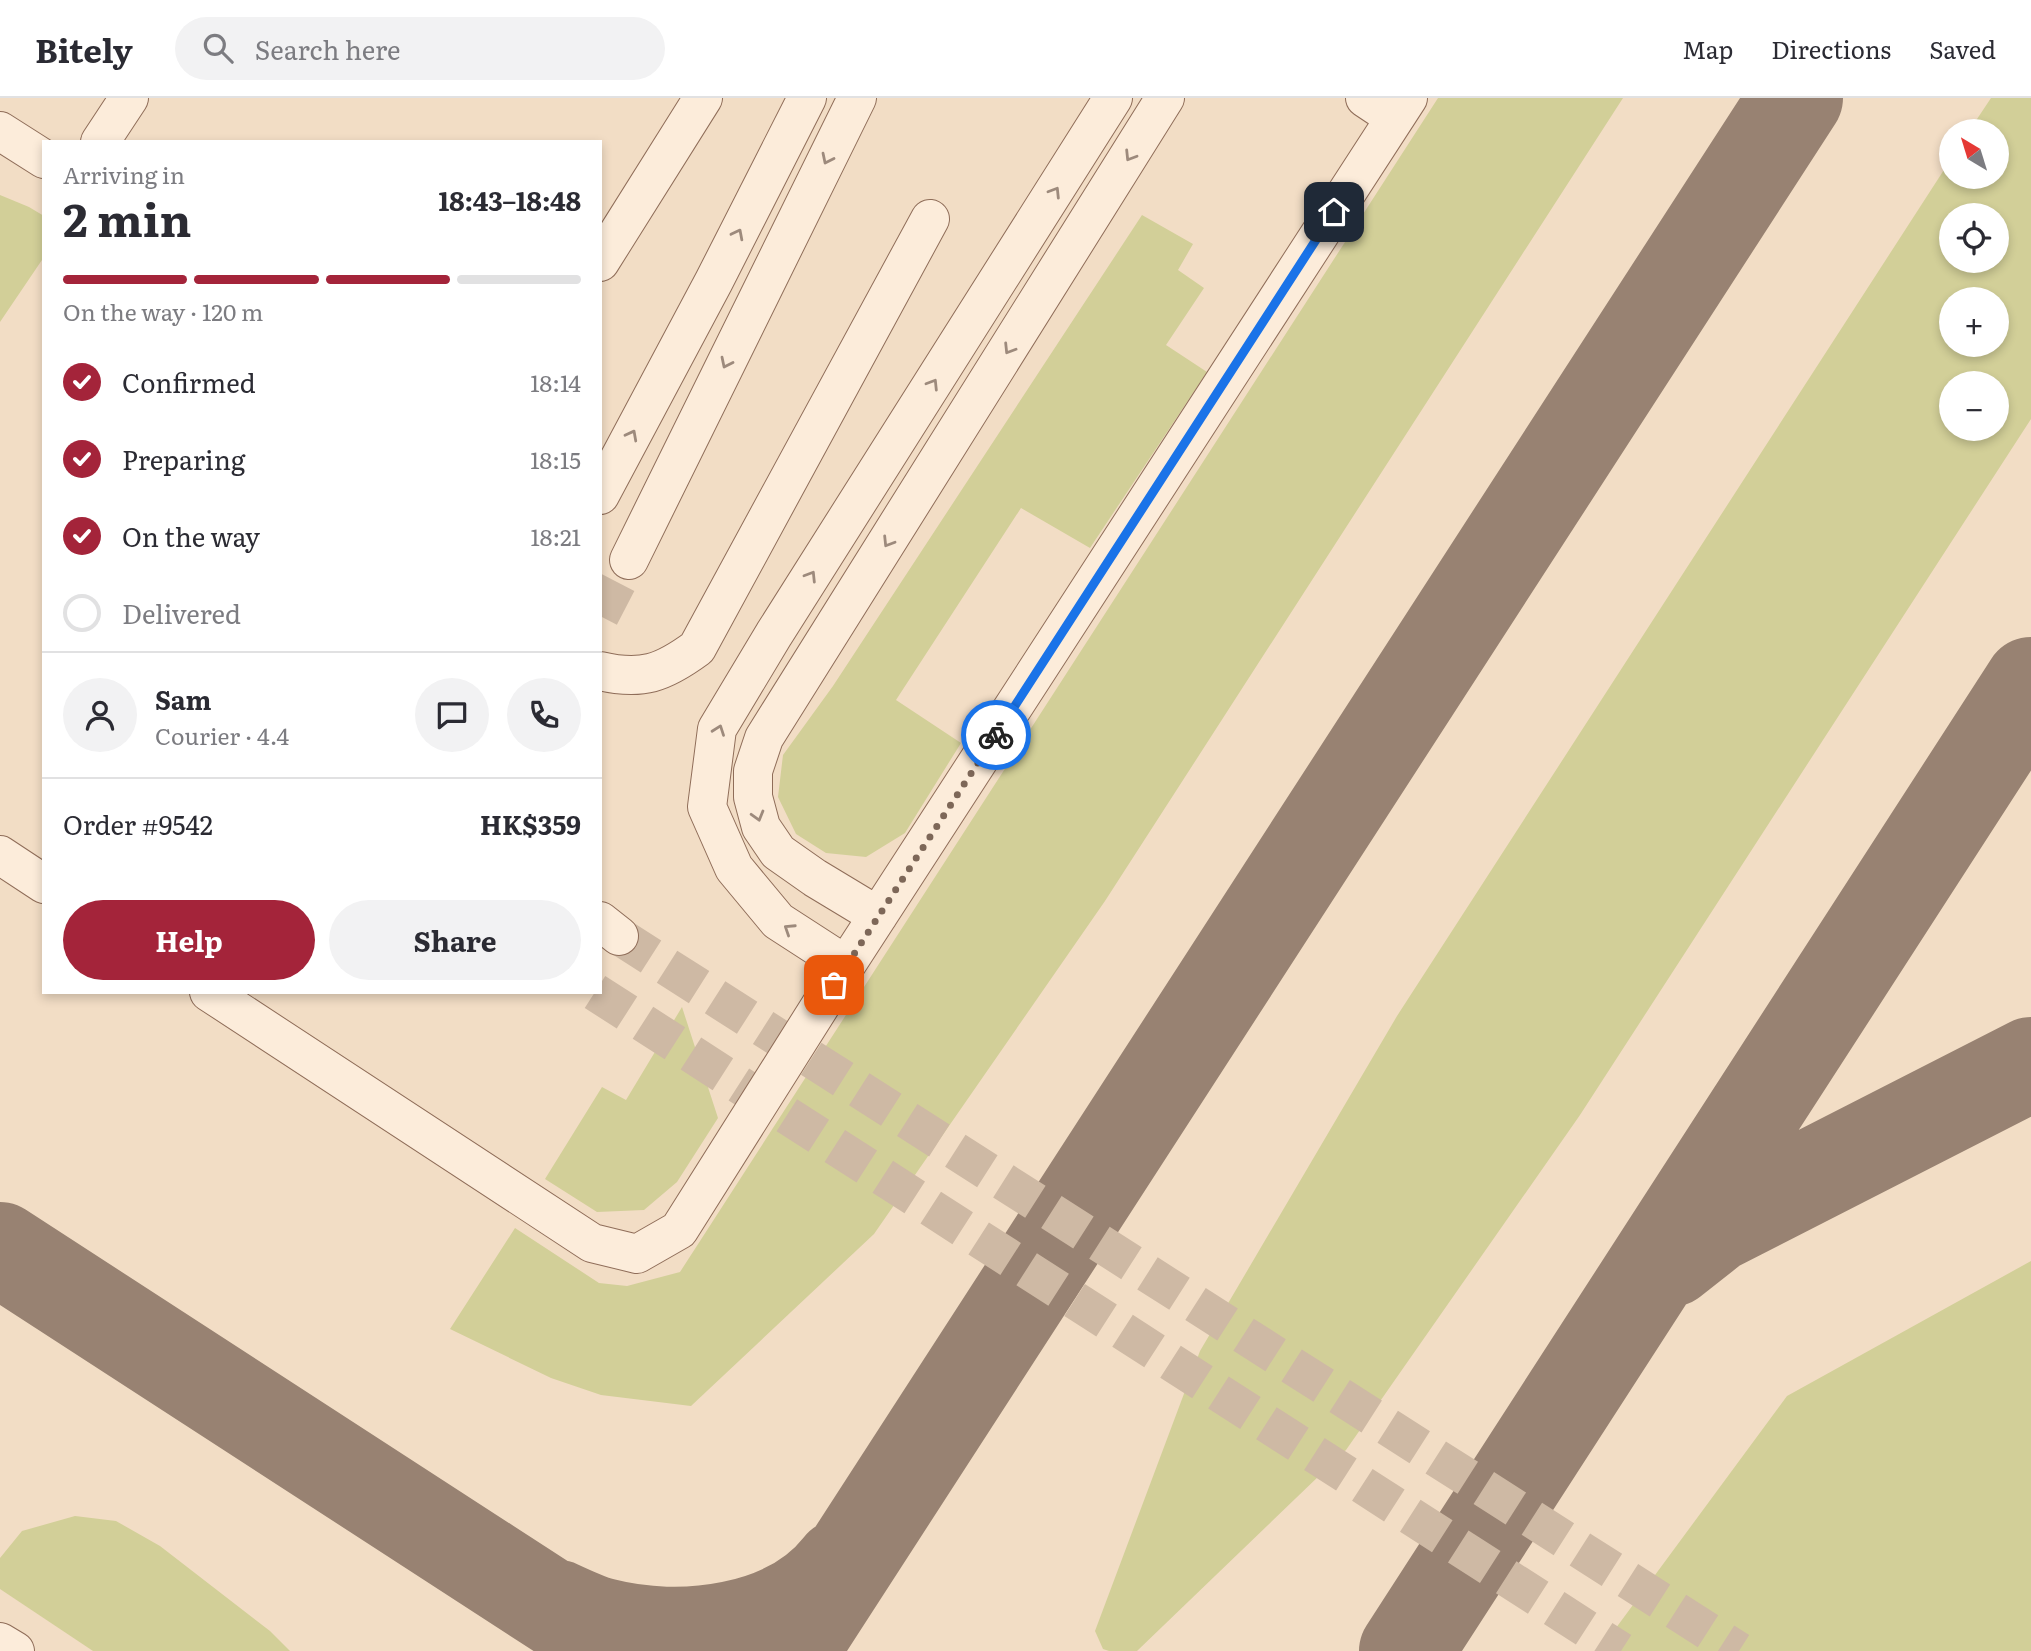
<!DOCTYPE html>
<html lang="en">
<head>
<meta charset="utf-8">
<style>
	body { margin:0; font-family:Literata,serif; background:#f2f2f3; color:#2b2b33; height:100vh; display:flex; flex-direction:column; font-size:26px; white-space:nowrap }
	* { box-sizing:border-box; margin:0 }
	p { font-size:23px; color:#7c7c81 }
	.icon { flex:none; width:38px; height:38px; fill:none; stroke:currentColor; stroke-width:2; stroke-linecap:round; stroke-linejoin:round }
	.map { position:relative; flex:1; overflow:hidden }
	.details { position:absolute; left:42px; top:42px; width:560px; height:854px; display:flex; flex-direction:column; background:#fff; border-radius:0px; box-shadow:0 4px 10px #0003 }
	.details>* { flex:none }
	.needle { width:46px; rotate:322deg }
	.tools { position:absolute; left:1939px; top:21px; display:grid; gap:14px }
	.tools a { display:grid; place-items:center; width:70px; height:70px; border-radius:50%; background:#fff; box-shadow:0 4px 10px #0003; font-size:35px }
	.pin { position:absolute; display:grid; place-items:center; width:60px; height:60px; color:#fff; margin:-30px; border-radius:14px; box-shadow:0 4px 10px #0006 }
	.courier { position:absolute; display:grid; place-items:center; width:70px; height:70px; margin:-35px; border:5px solid #1a73e8; border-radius:50%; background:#fff; color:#222; box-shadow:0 2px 9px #0007 }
	.head em { font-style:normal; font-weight:700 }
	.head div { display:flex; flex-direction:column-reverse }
	.head { display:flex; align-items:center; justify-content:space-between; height:119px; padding:0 21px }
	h1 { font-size:46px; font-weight:700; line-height:52px }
	.bar { display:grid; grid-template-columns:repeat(4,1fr); gap:10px 7px; align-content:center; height:84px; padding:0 21px }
	.bar i { height:9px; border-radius:5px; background:#e1e1e2 }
	.bar .active { background:#a4243a }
	.bar p { grid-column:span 4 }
	.line { display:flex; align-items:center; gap:18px; padding:0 21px; border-top:2px solid #e1e1e2 }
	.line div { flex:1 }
	.round { display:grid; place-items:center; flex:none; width:74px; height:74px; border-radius:37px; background:#f2f2f3 }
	ol { padding:0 21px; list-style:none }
	li { display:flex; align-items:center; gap:21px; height:77px }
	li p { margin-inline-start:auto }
	li .icon { padding:7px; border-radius:50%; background:#a4243a; color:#fff; stroke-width:4 }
	li:last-child { color:#7c7c81 }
	li i { width:38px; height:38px; border:4px solid #e1e1e2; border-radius:50% }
	.action { display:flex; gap:14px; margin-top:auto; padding:14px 21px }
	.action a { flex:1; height:80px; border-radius:42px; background:#a4243a; color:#fff; font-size:28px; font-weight:700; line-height:80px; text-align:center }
	.action a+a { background:#f2f2f3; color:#2b2b33 }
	header { display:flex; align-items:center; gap:42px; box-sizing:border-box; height:98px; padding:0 35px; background:#fff; border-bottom:2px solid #e1e1e2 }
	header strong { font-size:33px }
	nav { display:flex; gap:38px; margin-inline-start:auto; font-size:24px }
	.search { width:490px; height:63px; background:#f2f2f3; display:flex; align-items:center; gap:18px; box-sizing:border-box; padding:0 24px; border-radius:38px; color:#7c7c81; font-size:26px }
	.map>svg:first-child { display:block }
	.green { fill:#d2cf98; fill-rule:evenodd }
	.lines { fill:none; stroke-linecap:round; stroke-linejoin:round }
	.taxiway { stroke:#988272; stroke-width:94 }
	.minor-tunnel { stroke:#ceb9a4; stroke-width:38; stroke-dasharray:38 19; stroke-linecap:butt }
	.minor-casing { stroke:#8f6d59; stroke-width:40 }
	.minor { stroke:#fcecda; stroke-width:38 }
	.oneway { stroke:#9d8a7c }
	.done { stroke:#7d6758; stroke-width:7; stroke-dasharray:0 12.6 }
	.route { stroke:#1a73e8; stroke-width:9 }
</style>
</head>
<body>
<header>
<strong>Bitely</strong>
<div class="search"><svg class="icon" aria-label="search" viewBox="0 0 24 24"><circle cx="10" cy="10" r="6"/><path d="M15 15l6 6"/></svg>Search here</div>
<nav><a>Map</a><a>Directions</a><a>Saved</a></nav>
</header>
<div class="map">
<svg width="2031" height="1553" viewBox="0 0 2031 1553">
	<rect width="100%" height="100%" fill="#f2ddc5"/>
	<path class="green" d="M1438,0H1623L1105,803L874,1136L691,1308L601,1297L551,1280L450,1231L515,1130L599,1185L627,1188L680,1174Z
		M1991,0H2031V321L1580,1017L1346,1352L1137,1553H1109L1103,1551L1095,1533L1200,1253L1397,918L1951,61V79H1997V33H1969ZM1997,117V163H1951V117ZM1951,201H1997V247H1951ZM1997,285V331H1951V285Z
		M0,97L29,109L44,118V159L0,224Z
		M1142,117L1193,146L1178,172L1204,190L1166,247L1207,274L1090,450L1021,410L896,602L961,645L905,735L866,759L826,755L796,736L778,699L783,657L833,588Z
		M682,909L718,1020L677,1084L644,1112L597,1114L545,1081L602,989L626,1002Z
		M2031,1163V1553H1599L1787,1298Z
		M75,1418L116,1423L160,1448L270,1533L290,1553H93L0,1491V1460L22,1433Z"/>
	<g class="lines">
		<path class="taxiway" d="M0,1151L620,1553
			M1671,1162L1714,1128L2031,966
			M558,1509C573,1516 588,1523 603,1527C680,1547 789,1535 841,1468
			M791,1553L1796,0
			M1406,1553L2031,586"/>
		<path class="minor-tunnel" d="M600,518L629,462
			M619,838L1739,1553
			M595,894L1621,1553"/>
		<g class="minor-casing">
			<path id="minor" d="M1365,0L1395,20
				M0,33L44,61
				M100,44L129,0
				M600,164L703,0
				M600,397L714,183L807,0
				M629,462L857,0
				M600,573C642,583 663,575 697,550L930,121
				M0,757L44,786
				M878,818L815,780L778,754L761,729L753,699V673L764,640L1165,0
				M600,823L619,838
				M846,867L778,823L734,770L707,709L717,631L774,536L1113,0
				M209,894L592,1145L637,1156L679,1132L846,867L1408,0
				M0,1544L15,1553"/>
		</g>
		<use href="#minor" class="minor"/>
	</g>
	<defs><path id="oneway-chevron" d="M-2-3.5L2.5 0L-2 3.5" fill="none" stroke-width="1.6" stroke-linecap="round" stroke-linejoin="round" transform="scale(1.75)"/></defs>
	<g class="oneway">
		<use href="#oneway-chevron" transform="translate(1130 58) rotate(122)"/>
		<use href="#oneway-chevron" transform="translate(827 61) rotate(116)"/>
		<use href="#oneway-chevron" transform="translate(1055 94) rotate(-58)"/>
		<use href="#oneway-chevron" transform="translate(738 136) rotate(-63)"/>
		<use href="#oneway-chevron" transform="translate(1009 251) rotate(122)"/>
		<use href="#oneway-chevron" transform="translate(726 265) rotate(116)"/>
		<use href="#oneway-chevron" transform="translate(933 286) rotate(-58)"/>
		<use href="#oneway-chevron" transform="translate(632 337) rotate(-62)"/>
		<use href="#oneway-chevron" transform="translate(888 444) rotate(122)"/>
		<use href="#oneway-chevron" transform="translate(811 478) rotate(-58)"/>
		<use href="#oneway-chevron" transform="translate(719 632) rotate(-70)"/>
		<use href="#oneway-chevron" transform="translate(758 718) rotate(74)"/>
		<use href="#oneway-chevron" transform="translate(789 831) rotate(-147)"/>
	</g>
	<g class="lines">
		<path class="done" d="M834,887L996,637"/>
		<path class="route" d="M996,637L1334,114"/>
	</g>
</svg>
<div class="tools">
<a><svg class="needle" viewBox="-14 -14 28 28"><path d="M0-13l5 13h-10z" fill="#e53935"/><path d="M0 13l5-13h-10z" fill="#7c7c81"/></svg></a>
<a><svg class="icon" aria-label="locate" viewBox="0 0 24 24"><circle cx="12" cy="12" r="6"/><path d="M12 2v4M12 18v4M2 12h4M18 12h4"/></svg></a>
<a>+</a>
<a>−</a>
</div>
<div class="pin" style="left:834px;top:887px;background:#ea580c"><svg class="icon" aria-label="bag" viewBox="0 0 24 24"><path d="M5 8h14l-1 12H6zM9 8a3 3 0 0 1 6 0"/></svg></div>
<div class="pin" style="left:1334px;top:114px;background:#1f2937"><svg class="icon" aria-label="home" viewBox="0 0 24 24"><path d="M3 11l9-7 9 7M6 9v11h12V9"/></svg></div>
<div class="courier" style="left:996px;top:637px"><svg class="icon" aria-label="bike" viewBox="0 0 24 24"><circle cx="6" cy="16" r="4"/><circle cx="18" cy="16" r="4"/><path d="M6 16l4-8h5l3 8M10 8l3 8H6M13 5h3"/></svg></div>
<section class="details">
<div class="head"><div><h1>2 min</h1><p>Arriving in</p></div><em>18:43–18:48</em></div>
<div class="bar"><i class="active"></i><i class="active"></i><i class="active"></i><i></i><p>On the way · 120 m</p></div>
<ol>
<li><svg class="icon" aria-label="check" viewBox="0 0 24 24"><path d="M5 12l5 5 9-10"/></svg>Confirmed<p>18:14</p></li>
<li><svg class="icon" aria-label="check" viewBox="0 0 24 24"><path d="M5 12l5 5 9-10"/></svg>Preparing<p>18:15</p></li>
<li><svg class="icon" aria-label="check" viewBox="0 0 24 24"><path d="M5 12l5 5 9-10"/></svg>On the way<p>18:21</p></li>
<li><i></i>Delivered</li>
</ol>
<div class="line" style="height:126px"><a class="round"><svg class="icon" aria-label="person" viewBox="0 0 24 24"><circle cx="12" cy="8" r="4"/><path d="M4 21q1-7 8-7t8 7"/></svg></a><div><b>Sam</b><p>Courier · 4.4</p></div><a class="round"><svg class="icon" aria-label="chat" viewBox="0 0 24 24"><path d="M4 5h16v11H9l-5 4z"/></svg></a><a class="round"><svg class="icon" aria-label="phone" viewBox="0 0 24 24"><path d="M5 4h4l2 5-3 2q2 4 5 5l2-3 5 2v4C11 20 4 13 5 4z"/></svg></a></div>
<div class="line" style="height:91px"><div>Order #9542</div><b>HK$359</b></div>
<div class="action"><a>Help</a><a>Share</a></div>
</section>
</div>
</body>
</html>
